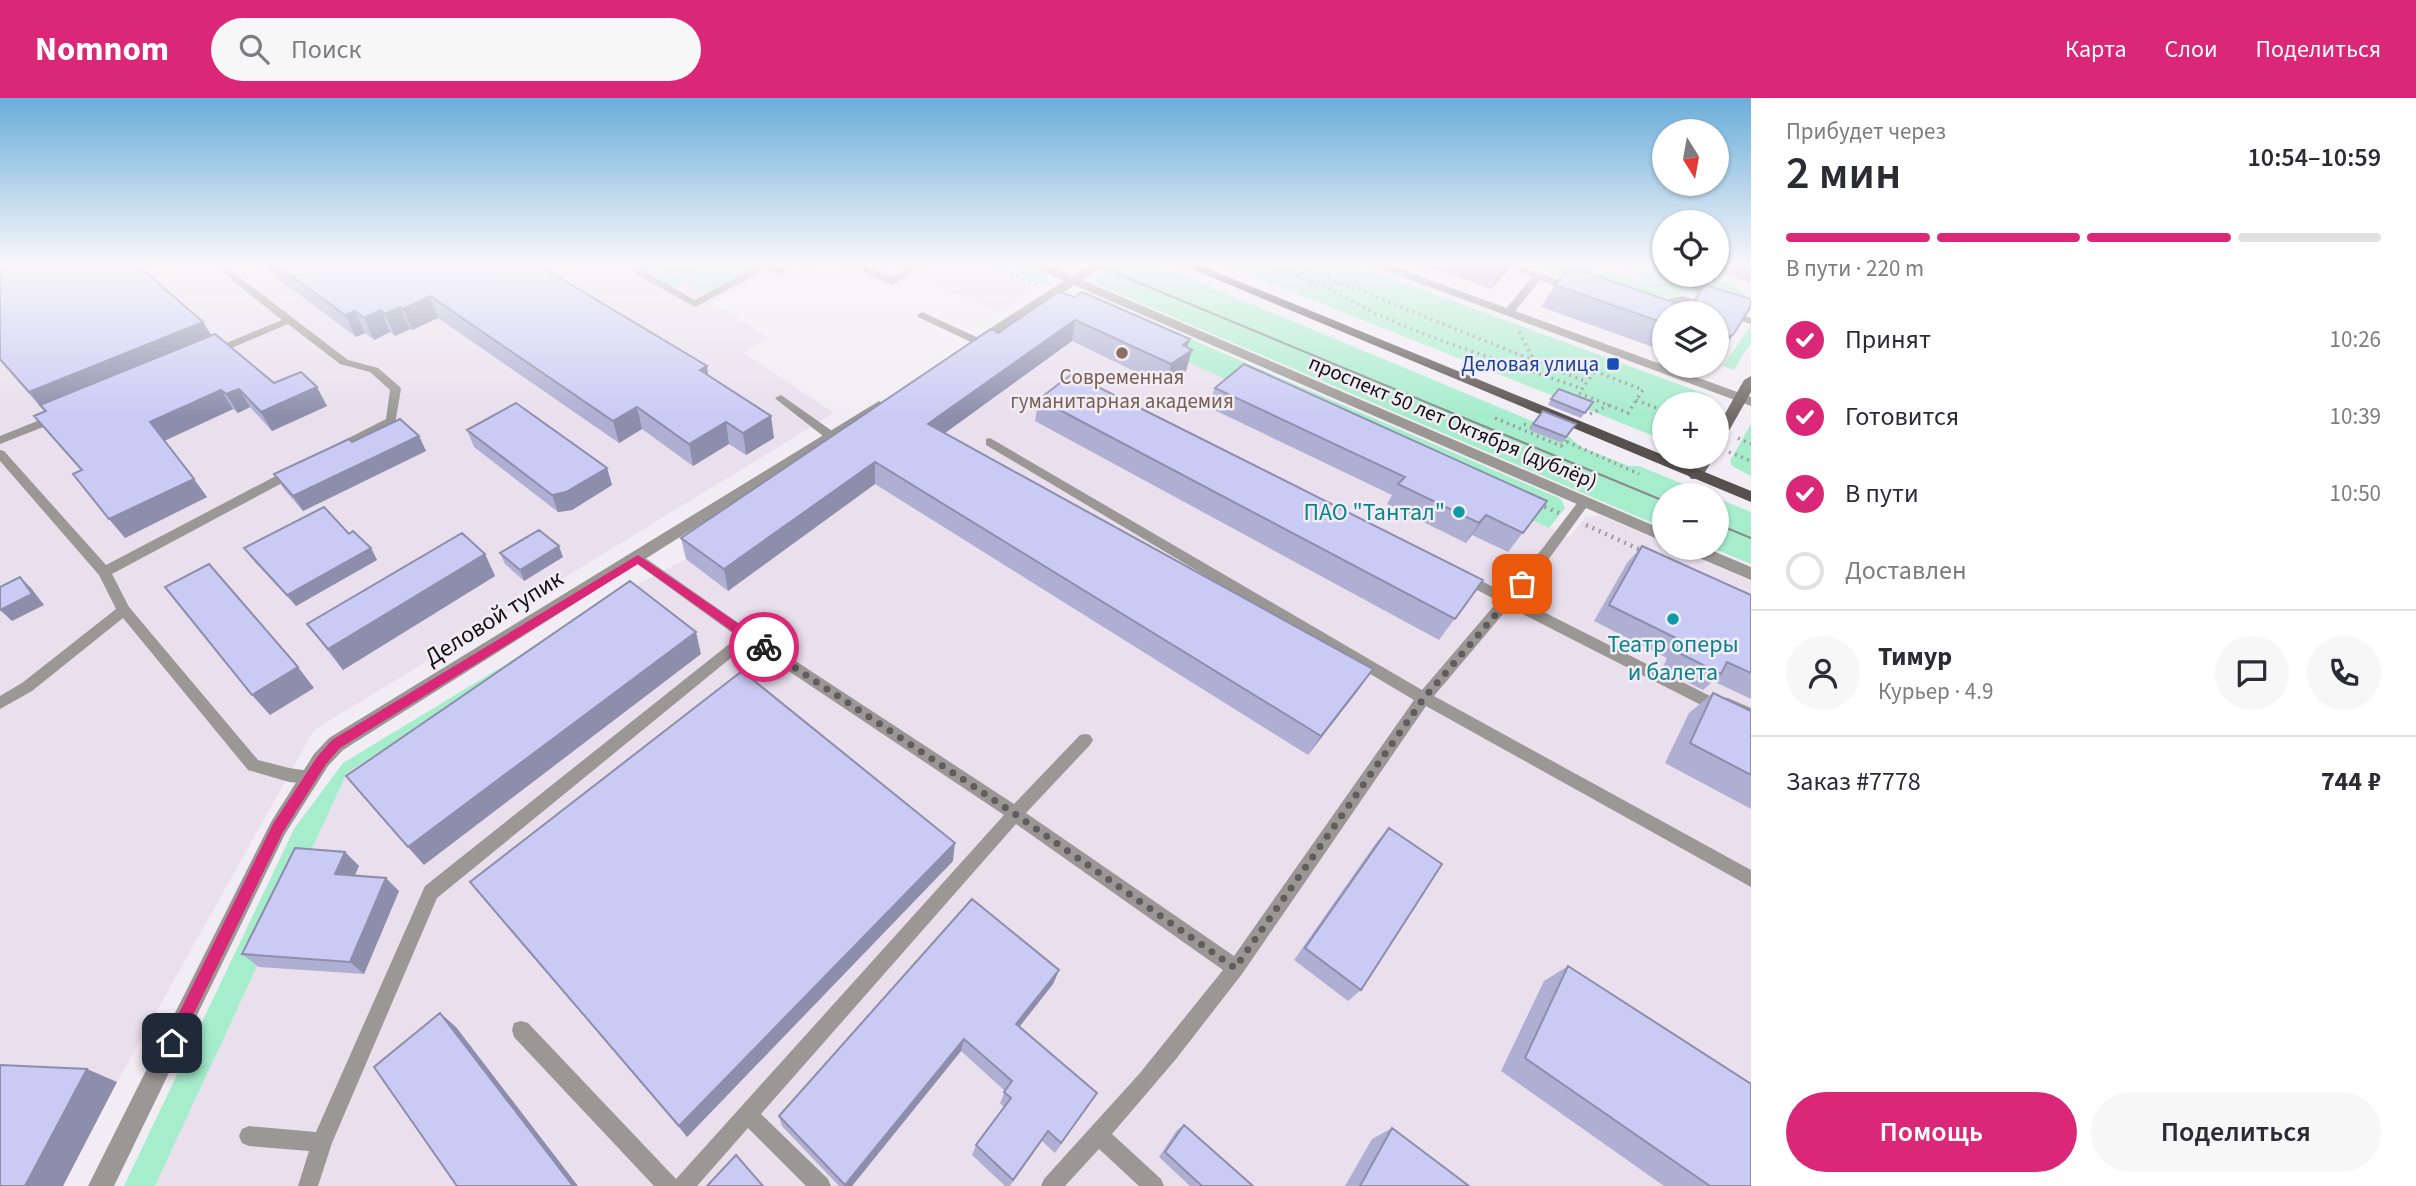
<!DOCTYPE html>
<html lang="ru">
<head>
<meta charset="utf-8">
<style>
	body { margin:0; font-family:"Source Sans 3",sans-serif; background:#f7f7f7; color:#2b2b33; height:100vh; display:flex; flex-direction:column; font-size:26px; white-space:nowrap }
	* { box-sizing:border-box; margin:0 }
	p { font-size:23px; color:#7c7c81 }
	.icon { flex:none; width:38px; height:38px; fill:none; stroke:currentColor; stroke-width:2; stroke-linecap:round; stroke-linejoin:round }
	.map { position:relative; flex:1; overflow:hidden }
	.sheet { display:flex; flex-direction:column; background:#fff; width:665px }
	.sheet>* { flex:none }
	.needle { width:46px; rotate:169deg }
	.controls { position:absolute; left:1652px; top:21px; display:grid; gap:14px }
	.controls a { display:grid; place-items:center; width:77px; height:77px; border-radius:50%; background:#fff; box-shadow:0 2px 5px #0004; font-size:35px }
	.pin { position:absolute; display:grid; place-items:center; width:60px; height:60px; color:#fff; margin:-30px; border-radius:14px; box-shadow:0 4px 10px #0006 }
	.courier { position:absolute; display:grid; place-items:center; width:70px; height:70px; margin:-35px; border:5px solid #db2777; border-radius:50%; background:#fff; color:#222; box-shadow:0 2px 9px #0007 }
	.headline em { font-style:normal; font-weight:600 }
	.headline div { display:flex; flex-direction:column-reverse }
	.headline { display:flex; align-items:center; justify-content:space-between; height:119px; padding:0 35px }
	h1 { font-size:46px; font-weight:600; line-height:52px }
	.bar { display:grid; grid-template-columns:repeat(4,1fr); gap:10px 7px; align-content:center; height:84px; padding:0 35px }
	.bar i { height:9px; border-radius:5px; background:#e1e1e2 }
	.bar .active { background:#db2777 }
	.bar p { grid-column:span 4 }
	.line { display:flex; align-items:center; gap:18px; padding:0 35px; border-top:2px solid #e1e1e2 }
	.line div { flex:1 }
	.round { display:grid; place-items:center; flex:none; width:74px; height:74px; border-radius:37px; background:#f7f7f7 }
	ol { padding:0 35px; list-style:none }
	li { display:flex; align-items:center; gap:21px; height:77px }
	li p { margin-inline-start:auto }
	li .icon { padding:7px; border-radius:50%; background:#db2777; color:#fff; stroke-width:4 }
	li:last-child { color:#7c7c81 }
	li i { width:38px; height:38px; border:4px solid #e1e1e2; border-radius:50% }
	.action { display:flex; gap:14px; margin-top:auto; padding:14px 35px }
	.action a { flex:1; height:80px; border-radius:42px; background:#db2777; color:#fff; font-size:28px; font-weight:600; line-height:80px; text-align:center }
	.action a+a { background:#f7f7f7; color:#2b2b33 }
	header { display:flex; align-items:center; gap:42px; box-sizing:border-box; height:98px; padding:0 35px; background:#db2777; color:#fff }
	header strong { font-size:33px }
	nav { display:flex; gap:38px; margin-inline-start:auto; font-size:24px }
	.search { width:490px; height:63px; background:#f7f7f7; display:flex; align-items:center; gap:18px; box-sizing:border-box; padding:0 24px; border-radius:38px; color:#7c7c81; font-size:26px }
	main { display:flex; flex:1; min-height:0 }
	.map>svg:first-child { display:block }
	.built { fill:#e9dfed }
	.green { fill:#a6edcc }
	.lines { fill:none; stroke-linecap:round; stroke-linejoin:round }
	.path-far1 { stroke:#a09ca1; stroke-width:3.5; stroke-dasharray:2 4.5; stroke-linecap:butt }
	.path { stroke:#a09ca1; stroke-width:4.5; stroke-dasharray:2 5; stroke-linecap:butt }
	.lane { fill:#9b9795; fill-rule:evenodd }
	.street { fill:#9b9795; fill-rule:evenodd }
	.secondary { fill:#726d6b; fill-rule:evenodd }
	.primary { fill:#56504e; fill-rule:evenodd }
	.tram { stroke:#8c888d; stroke-width:2 }
	.wall { fill:#aeafd3 }
	.shaded-wall { fill:#8d8eac }
	.building { fill:#cacbf5; stroke:#8d8eac; stroke-width:2 }
	.route { fill:#db2777 }
	.done { stroke:#605d61; stroke-width:7; stroke-dasharray:0 12.6 }
	.education-dot { fill:#8d6e63; stroke:#f2edf4; stroke-width:2.5 }
	.transit-dot { fill:#1a4fb4; stroke:#f2edf4; stroke-width:2.5 }
	.culture-dot { fill:#0f9aa8; stroke:#f2edf4; stroke-width:2.5 }
	.labels { text-anchor:middle; dominant-baseline:central; stroke-width:5; stroke-linejoin:round; paint-order:stroke }
	.far-transit-label { font-size:21px; fill:#164399; stroke:#f2edf4; text-anchor:end }
	.far-education-label { font-size:21px; fill:#785e54; stroke:#f2edf4 }
	.far-street-label { font-size:21px; fill:#121012; stroke:#f2edf4 }
	.culture-label { font-size:24px; fill:#0d838f; stroke:#f2edf4; text-anchor:end }
	.street-label { font-size:24px; fill:#121012; stroke:#f2edf4 }
</style>
</head>
<body>
<header>
<strong>Nomnom</strong>
<div class="search"><svg class="icon" aria-label="search" viewBox="0 0 24 24"><circle cx="10" cy="10" r="6"/><path d="M15 15l6 6"/></svg>Поиск</div>
<nav><a>Карта</a><a>Слои</a><a>Поделиться</a></nav>
</header>
<main>
<div class="map">
<svg width="1751" height="1088" viewBox="0 0 1751 1088">
	<rect width="100%" height="100%" fill="#f2edf4"/>
	<path class="built" d="M0,165H816L789,181L759,179L711,205L770,240L744,255L834,315L314,632L117,984L63,1088H0Z
		M832,165H980L1037,190L998,216L917,177L889,190Z
		M1078,216L1237,286L1569,439L1586,419L1601,418L1664,445V450H1674L1751,483V1088H155L347,675L633,489L686,461L728,492Z"/>
	<path class="green" d="M660,165H752L750,172L706,195L687,185L675,191L648,176L649,170Z
		M991,165H1022L1045,175L1048,184L1042,188Z
		M1118,165H1153L1568,338L1581,349L1629,368H1639L1710,397H1664V430L1099,187L1095,181Z
		M1220,165H1350L1708,297L1711,304L1710,306H1664V342Z
		M1521,165H1578L1638,183L1643,180L1630,175L1635,167L1651,172L1648,178L1664,170V177C1694,177 1722,174 1745,197L1737,204L1690,196L1662,198L1635,206Z
		M1083,199L1100,202L1561,401L1565,410L1549,430L1237,286L1078,216Z
		M1751,227V244L1734,272L1723,268Z
		M1751,326V378L1732,368L1730,363Z
		M1717,400L1751,414V466L1712,450H1717Z
		M633,489L347,675L155,1088H124L294,731L343,665Z"/>
	<g class="lines">
		<path class="path-far1" d="M987,165L1039,188
			M1259,165L1311,183
			M1276,165C1310,178 1339,198 1371,213C1439,246 1512,265 1582,291
			M1292,165L1587,284
			M665,172L730,168
			M677,181L699,165
			M1519,234L1533,260
			M1595,273L1643,292L1628,315L1579,295Z
			M1636,302L1664,313
			M1590,316L1609,307
			M1495,320L1561,348L1566,342
			M1524,326L1536,331
			M1738,340L1751,346
			M1561,341L1639,376
			M1729,354L1751,363"/>
		<path class="path" d="M1538,406L1559,415
			M1586,427L1645,454"/>
		<path class="lane" d="M211,165H221L348,262L378,270L400,289L401,291L395,326L339,355H331V349L386,321L390,292L370,274L340,266L288,226L215,257H207V253L282,222Z
			M645,165H657L644,173L695,202L762,165H770L779,170L787,165H798L779,177L766,171L695,209L634,175V171Z
			M846,165H859L891,180L916,165H927L892,187Z
			M1500,165H1514L1577,190L1572,193L1540,182L1512,217H1504V213L1532,179Z
			M1682,177H1692L1717,209L1751,220V226L1682,204L1678,205L1670,215L1661,217L1660,215L1671,200L1683,198L1705,205Z
			M922,214L983,242L984,244L983,246H975L918,219L917,217Z
			M781,297L835,335V341H827L777,302L775,300Z
			M57,315L61,316V322L0,346V338Z
			M990,340L1422,592L1498,503L1458,482L1456,479L1458,476H1468L1505,495L1542,451L1581,400H1589L1591,403L1551,458L1516,500L1710,598L1728,600L1751,610V623L1726,612L1703,608L1509,509L1434,598L1751,772V789L1426,608L1242,876L1176,961L1112,1036L1161,1081L1164,1088H1139L1099,1051L1065,1088H1041L1044,1081L1140,975L1223,872L1016,726L761,1016L828,1081L831,1088H806L748,1030L697,1088H654L514,939L512,932L514,925L521,923L528,925L676,1081L1004,717L748,546L437,800L332,1045L318,1088H298L309,1053L249,1048L242,1045L239,1038L242,1031L249,1028L316,1034L425,788L738,539L633,463L632,460L633,457L638,455L753,535L1014,706L1080,637L1085,636L1090,637L1093,642L1090,647L1026,715L1234,858L1414,602L986,347V341Z
			M0,352L4,353L106,467L291,370H299L301,373L299,376L112,476L129,509L258,662L289,670L317,674L319,679L317,684L311,686L289,684L248,672L123,520L32,593L0,611V598L22,585L116,511L99,477L0,363Z"/>
		<path class="street" d="M1026,165H1043L1072,178L1091,165H1106L1082,182L1664,432V444L1074,187L982,248H972V242L1064,183Z
			M1365,165H1383L1751,299V308Z
			M879,303L886,307L884,310L343,652L328,668L285,736L114,1088H88L271,724L314,656L329,640Z
			M1683,450H1706L1751,469V482L1685,454Z"/>
		<path class="secondary" d="M1751,278V294L1722,345L1717,347V330L1744,282Z
			M1700,359H1714L1701,381H1691L1688,377Z"/>
		<path class="primary" d="M1177,165H1194L1751,393V404Z"/>
		<path class="tram" d="M1091,165L1664,403
			M1717,426L1751,440"/>
	</g>
	<path class="wall" d="M0,165L211,238L274,285L327,308L272,333L250,309L238,315L233,311L164,343L207,399L125,440L45,314L0,263Z
		M257,165H554L545,170V172L708,278L774,340L746,357L729,346L693,368L642,331L619,345L438,220L412,232L410,231L395,238L390,234L374,242L365,235L356,239Z
		M875,165H894L885,170Z
		M1419,165H1512L1508,173L1491,191Z
		M1717,165H1751V185L1717,173Z
		M1555,187L1688,209L1705,187L1751,201L1717,258V215H1664V253L1541,209Z
		M1058,194L1190,241L1187,249L1186,273L1165,288L1072,243L945,335L1359,591L1308,657L875,386L728,493L686,461L681,440L998,235Z
		M1215,290L1547,403L1508,454L1472,437L1466,445L1387,406L1392,397L1208,309Z
		M1039,301L1483,482L1439,542L1035,323Z
		M1551,301L1593,304L1581,320L1548,307Z
		M1543,313L1576,326L1562,345L1529,332Z
		M467,332L607,370L612,387L572,412L558,414L474,349Z
		M419,338L426,353L303,413L284,391L274,376L352,344Z
		M1642,448L1751,497V601L1713,583L1703,592L1662,571L1667,560L1594,523L1627,465Z
		M244,450H371L377,462L296,508L252,461Z
		M500,455L563,459L524,483L505,466Z
		M485,456L495,478L343,572L323,547L307,526Z
		M1713,595L1751,613V711L1665,665L1689,615Z
		M1389,730L1361,892L1348,903L1294,862L1376,745Z
		M345,754L359,768L354,777L399,793L364,876L259,869L242,856Z
		M953,763L687,1039L484,801L470,784Z
		M1568,868L1751,1088H1664L1501,973L1544,883Z
		M1059,872L1053,886L1020,928L1097,995L1055,1055L1042,1043L1010,1088H1005L972,1057L976,1047L1004,1009L1000,1005L1005,993L961,953L852,1088H839L782,1028L779,1018Z
		M1184,1027L1253,1088H1190L1159,1059L1177,1032Z
		M1392,1030L1469,1088H1345L1372,1041Z"/>
	<path class="shaded-wall" d="M530,165H554L545,170L547,178Z
		M885,165H894L885,170Z
		M1507,165H1512L1508,173L1491,191L1503,169Z
		M430,198L438,220L412,232L403,211Z
		M400,209L410,231L395,238L385,216Z
		M381,212L390,234L374,242L364,220Z
		M355,213L365,235L356,239L345,217Z
		M1075,222L1072,243L927,348L928,326Z
		M203,224L217,246L47,316L29,294Z
		M1733,237L1717,258V248L1722,241Z
		M1190,241L1185,256L1192,252L1186,273L1165,288L1171,266L1183,247Z
		M707,268L710,290L700,272Z
		M317,289L327,308L272,333L261,314Z
		M239,291L250,309L238,315L226,296Z
		M221,292L233,311L164,343L150,324Z
		M637,309L642,331L619,345L613,323Z
		M771,318L774,340L746,357L743,335Z
		M726,324L729,346L693,368L689,346Z
		M419,338L426,353L303,413L293,398Z
		M875,364V386L728,493L724,471Z
		M607,370L612,387L572,412L558,414L552,397Z
		M194,381L207,399L125,440L109,421Z
		M1486,417L1472,437L1466,445L1479,425Z
		M559,448L563,459L524,483L520,472Z
		M371,450L377,462L296,508L287,497Z
		M485,456L495,478L343,572L328,551Z
		M20,479L31,490L44,507L12,523L0,512Z
		M696,534L701,556L424,767L408,749Z
		M298,569L314,590L270,617L252,597Z
		M1373,571L1359,591L1308,657L1321,638Z
		M955,745L953,763L687,1039L679,1028Z
		M345,754L359,768L349,790L335,776Z
		M386,780L399,793L364,876L350,864Z
		M1059,872L1053,886L1012,938L1016,926Z
		M440,915L456,929L578,1088H573Z
		M964,941L961,953L852,1088H845Z
		M87,971L117,984L63,1088H25Z"/>
	<path class="building" d="M0,165H135L203,224L29,294L0,261Z
		M274,165H535L707,268L700,272L771,318L743,335L726,324L689,346L637,309L613,323L430,198L403,211L400,209L385,216L381,212L364,220L355,213L345,217Z
		M1491,165H1507L1503,169Z
		M1570,169L1690,210L1705,187L1751,201V208L1733,237L1722,241L1717,240V215H1664V225L1555,187Z
		M1058,194L1075,199L1082,194L1190,241L1183,247L1192,252L1171,266L1075,222L928,326L1373,571L1321,638L875,364L724,471L681,440L991,231L998,235Z
		M215,236L274,285L301,274L317,289L261,314L239,291L226,296L221,292L150,324L194,381L109,421L73,376L82,372L34,318L46,313L40,307Z
		M1244,266L1547,403L1523,435L1486,417L1479,425L1398,386L1405,379L1215,290Z
		M1072,276L1483,482L1455,521L1039,301Z
		M1559,291L1593,304L1585,315L1551,301Z
		M516,305L607,370L566,394L552,397L467,332Z
		M1543,313L1576,326L1566,339L1533,326Z
		M400,321L419,338L293,398L274,376L349,341L352,344Z
		M324,409L349,436L353,433L371,450L287,497L244,450Z
		M539,432L559,448L520,472L500,455Z
		M462,435L485,456L328,551L307,526Z
		M1642,448L1751,497V575L1727,564L1721,576L1679,555L1684,544L1609,507Z
		M209,466L298,569L252,597L165,489Z
		M20,479L32,496L0,512V489Z
		M630,483L696,534L408,749L346,678Z
		M742,573L955,745L679,1028L470,784Z
		M1713,595L1751,613V677L1690,645Z
		M1389,730L1442,766L1361,892L1305,850Z
		M295,750L345,754L335,776L386,780L350,864L242,856Z
		M972,801L1059,872L1016,926L1097,995L1061,1045L1048,1033L1013,1082L976,1047L1011,1000L1004,994L1012,983L964,941L845,1087L779,1018Z
		M1568,868L1751,986V1088H1710L1525,960Z
		M440,915L573,1088H457L374,969Z
		M0,967L87,971L25,1088H0Z
		M1184,1027L1253,1088H1202L1165,1054Z
		M1392,1030L1469,1088H1360Z
		M736,1057L763,1088H707Z"/>
	<linearGradient id="sky" x2="0" y2="1"><stop stop-color="#6aaeda"/><stop offset="0.52" stop-color="#f9f7fa"/><stop offset="1" stop-color="#f9f7fa" stop-opacity="0"/></linearGradient>
	<rect width="1751" height="318" fill="url(#sky)"/>
	<path class="route" d="M638,457L768,546V553H760L638,466L340,650L326,666L283,734L177,950L172,952L167,950L164,945L167,939L273,726L317,659L332,642Z"/>
	<g class="lines">
		<path class="done" d="M764,549L1015,716L1235,870L1424,600L1522,486"/>
	</g>
	<circle class="education-dot" cx="1122" cy="255" r="7"/>
	<rect class="transit-dot" x="1606" y="259" width="14" height="14" rx="3.5"/>
	<g class="culture-dot">
		<circle cx="1459" cy="414" r="7"/>
		<circle cx="1673" cy="521" r="7"/>
	</g>
	<g class="labels">
		<g class="far-transit-label">
			<text x="1599" y="266">Деловая улица</text>
		</g>
		<g class="far-education-label">
			<text x="1122" y="279">Современная<tspan x="1122" dy="24">гуманитарная академия</tspan></text>
		</g>
		<g class="far-street-label">
			<text transform="translate(1453 324) rotate(23)">проспект 50 лет Октября (дублёр)</text>
		</g>
		<g class="culture-label">
			<text x="1445" y="414">ПАО "Тантал"</text>
			<text x="1673" y="546" text-anchor="middle">Театр оперы<tspan x="1673" dy="28">и балета</tspan></text>
		</g>
		<g class="street-label">
			<text transform="translate(494 520) rotate(-32)">Деловой тупик</text>
		</g>
	</g>
</svg>
<div class="controls">
<a><svg class="needle" viewBox="-14 -14 28 28"><path d="M0-13l5 13h-10z" fill="#e53935"/><path d="M0 13l5-13h-10z" fill="#7c7c81"/></svg></a>
<a><svg class="icon" aria-label="locate" viewBox="0 0 24 24"><circle cx="12" cy="12" r="6"/><path d="M12 2v4M12 18v4M2 12h4M18 12h4"/></svg></a>
<a><svg class="icon" aria-label="layers" viewBox="0 0 24 24"><path d="M12 4l9 5-9 5-9-5zM3 14l9 5 9-5"/></svg></a>
<a>+</a>
<a>−</a>
</div>
<div class="pin" style="left:1522px;top:486px;background:#ea580c"><svg class="icon" aria-label="bag" viewBox="0 0 24 24"><path d="M5 8h14l-1 12H6zM9 8a3 3 0 0 1 6 0"/></svg></div>
<div class="pin" style="left:172px;top:945px;background:#1f2937"><svg class="icon" aria-label="home" viewBox="0 0 24 24"><path d="M3 11l9-7 9 7M6 9v11h12V9"/></svg></div>
<div class="courier" style="left:764px;top:549px"><svg class="icon" aria-label="bike" viewBox="0 0 24 24"><circle cx="6" cy="16" r="4"/><circle cx="18" cy="16" r="4"/><path d="M6 16l4-8h5l3 8M10 8l3 8H6M13 5h3"/></svg></div>
</div>
<section class="sheet">
<div class="headline"><div><h1>2 мин</h1><p>Прибудет через</p></div><em>10:54–10:59</em></div>
<div class="bar"><i class="active"></i><i class="active"></i><i class="active"></i><i></i><p>В пути · 220 m</p></div>
<ol>
<li><svg class="icon" aria-label="check" viewBox="0 0 24 24"><path d="M5 12l5 5 9-10"/></svg>Принят<p>10:26</p></li>
<li><svg class="icon" aria-label="check" viewBox="0 0 24 24"><path d="M5 12l5 5 9-10"/></svg>Готовится<p>10:39</p></li>
<li><svg class="icon" aria-label="check" viewBox="0 0 24 24"><path d="M5 12l5 5 9-10"/></svg>В пути<p>10:50</p></li>
<li><i></i>Доставлен</li>
</ol>
<div class="line" style="height:126px"><a class="round"><svg class="icon" aria-label="person" viewBox="0 0 24 24"><circle cx="12" cy="8" r="4"/><path d="M4 21q1-7 8-7t8 7"/></svg></a><div><b>Тимур</b><p>Курьер · 4.9</p></div><a class="round"><svg class="icon" aria-label="chat" viewBox="0 0 24 24"><path d="M4 5h16v11H9l-5 4z"/></svg></a><a class="round"><svg class="icon" aria-label="phone" viewBox="0 0 24 24"><path d="M5 4h4l2 5-3 2q2 4 5 5l2-3 5 2v4C11 20 4 13 5 4z"/></svg></a></div>
<div class="line" style="height:91px"><div>Заказ #7778</div><b>744 ₽</b></div>
<div class="action"><a>Помощь</a><a>Поделиться</a></div>
</section>
</main>
</body>
</html>
